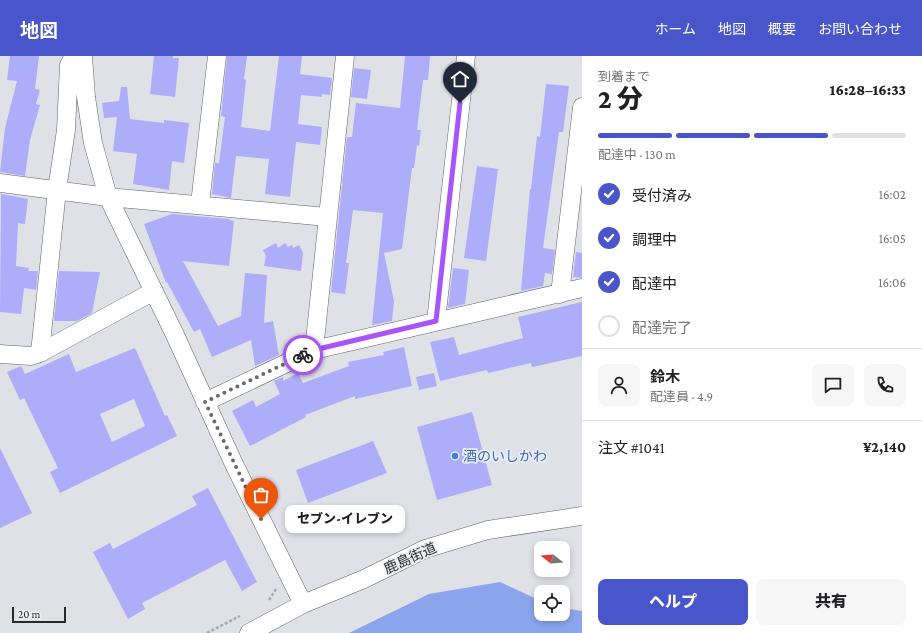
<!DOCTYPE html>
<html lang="ja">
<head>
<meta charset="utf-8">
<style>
	body { margin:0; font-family:"Crimson Pro","Noto Sans JP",serif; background:#f6f6f6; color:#202124; height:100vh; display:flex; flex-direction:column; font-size:15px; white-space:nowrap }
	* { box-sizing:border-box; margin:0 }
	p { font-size:13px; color:#757577 }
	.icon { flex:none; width:22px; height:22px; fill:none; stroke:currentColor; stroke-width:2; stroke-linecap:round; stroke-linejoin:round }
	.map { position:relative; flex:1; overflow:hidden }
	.sheet { display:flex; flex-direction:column; background:#fff; width:340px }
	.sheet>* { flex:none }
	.needle { width:26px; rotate:287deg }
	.buttons { position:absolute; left:534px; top:485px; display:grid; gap:8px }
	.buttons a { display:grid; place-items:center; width:36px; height:36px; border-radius:8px; background:#fff; box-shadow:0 2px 6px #0003; font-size:20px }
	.scale { position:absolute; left:12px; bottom:10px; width:54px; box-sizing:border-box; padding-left:4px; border:2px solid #292a2c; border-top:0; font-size:11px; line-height:14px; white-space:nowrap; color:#292a2c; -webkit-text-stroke:3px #eceef3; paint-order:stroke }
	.pin { position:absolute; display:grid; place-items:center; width:34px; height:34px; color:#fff; margin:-41px -17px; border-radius:50% 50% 50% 0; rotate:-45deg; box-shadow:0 0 4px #0007 }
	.pin .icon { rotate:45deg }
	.courier { position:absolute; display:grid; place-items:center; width:40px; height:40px; margin:-20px; border:3px solid #a855f7; border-radius:50%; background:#fff; color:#222; box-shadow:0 1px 5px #0007 }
	.bubble { position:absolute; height:28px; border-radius:8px; background:#fff; box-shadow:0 2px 6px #0003; font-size:13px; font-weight:800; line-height:28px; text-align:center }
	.overview em { font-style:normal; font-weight:800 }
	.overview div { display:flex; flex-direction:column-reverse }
	.overview { display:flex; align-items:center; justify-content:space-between; height:68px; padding:0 16px }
	h1 { font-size:26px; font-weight:800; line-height:30px }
	.bar { display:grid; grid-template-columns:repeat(4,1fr); gap:6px 4px; align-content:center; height:48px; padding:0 16px }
	.bar i { height:5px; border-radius:3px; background:#e0e0e0 }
	.bar .current { background:#4955ca }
	.bar p { grid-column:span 4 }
	.line { display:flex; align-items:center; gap:10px; padding:0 16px; border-top:1px solid #e0e0e0 }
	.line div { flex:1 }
	.round { display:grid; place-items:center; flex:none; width:42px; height:42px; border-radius:8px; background:#f6f6f6 }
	ol { padding:0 16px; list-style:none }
	li { display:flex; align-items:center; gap:12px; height:44px }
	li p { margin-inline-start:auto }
	li .icon { padding:4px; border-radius:50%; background:#4955ca; color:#fff; stroke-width:4 }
	li:last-child { color:#757577 }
	li i { width:22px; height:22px; border:2px solid #e0e0e0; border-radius:50% }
	.primary-button { display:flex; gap:8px; margin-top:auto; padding:8px 16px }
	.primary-button a { flex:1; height:46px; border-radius:8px; background:#4955ca; color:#fff; font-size:16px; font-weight:800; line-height:46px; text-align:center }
	.primary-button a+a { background:#f6f6f6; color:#202124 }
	header { display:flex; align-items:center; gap:24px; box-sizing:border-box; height:56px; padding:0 20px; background:#4955ca; color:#fff }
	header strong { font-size:19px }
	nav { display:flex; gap:22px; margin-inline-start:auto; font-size:14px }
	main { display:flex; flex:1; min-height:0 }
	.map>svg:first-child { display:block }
	.forest { fill:#8aa5eb }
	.building { fill:#adadf9; fill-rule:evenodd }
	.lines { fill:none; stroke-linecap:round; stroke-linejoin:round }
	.minor-casing { stroke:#626367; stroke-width:19 }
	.path { stroke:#a8aaae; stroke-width:2.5; stroke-dasharray:3 2; stroke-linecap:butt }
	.minor { stroke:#fff; stroke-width:18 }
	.done { stroke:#696a6d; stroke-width:4; stroke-dasharray:0 7.2 }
	.route { stroke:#a855f7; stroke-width:5 }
	.shop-dot { fill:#3f7fe0; stroke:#eceef3; stroke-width:1.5 }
	.labels { text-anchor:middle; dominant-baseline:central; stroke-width:3.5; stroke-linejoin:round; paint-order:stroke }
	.shop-label { font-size:14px; fill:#366cbe; stroke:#eceef3; text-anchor:start }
	.street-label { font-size:14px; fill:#292a2c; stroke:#eceef3 }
</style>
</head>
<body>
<header>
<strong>地図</strong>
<nav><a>ホーム</a><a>地図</a><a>概要</a><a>お問い合わせ</a></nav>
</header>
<main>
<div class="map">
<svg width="582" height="577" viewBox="0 0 582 577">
	<rect width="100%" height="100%" fill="#dfe1e6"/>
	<path class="forest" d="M500,526L541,545V558H563V552L582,555V577H349L429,538Z"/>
	<path class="building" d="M10,0H39L35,33L40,34L36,48L40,49L30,84L25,120L0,116L5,72L17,25L7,24Z
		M154,0H173V2H179L175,41L150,38Z
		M227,0H247L244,23L246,24L241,71L270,75L279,0H302L300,18L332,22L330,39L322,38V41L301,39L298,68L322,71L320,89L296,86L290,141L265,138L269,103L236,100L231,142L212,138L215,107H219L225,61L221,60Z
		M405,0H430L428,24H423L417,74H421L419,90L417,89L414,112H412L402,193L384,197L394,245L392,265L372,269L383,157L353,154L346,207H349L345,238L331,236L347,81H352L356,47L400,52Z
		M354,12L371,14L367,43L351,41Z
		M546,28L569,30L563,76H559L543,192L555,194L552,218L545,217L543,230L521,235L530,133H531L537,80L540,81Z
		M121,31H127L130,63L164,67V64L189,67L184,107L172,105L169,134L133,128L137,98L113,95L117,61L104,62L102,47L119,45Z
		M477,110L498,113L486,205L464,202Z
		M1,138L28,143L25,168L18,167L16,210L29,212L28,215H38L36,234L24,232L21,258L0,256Z
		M172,158L229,163V164L234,165L229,210L183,205L218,270L241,260L245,217L267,219L264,267L273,265L279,299L255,310L251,284L212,301L200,273L194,276L167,226L166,227L144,168Z
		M276,187L278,192L285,187L288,191L292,189L293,192L299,189L303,197L301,215L264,210L266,200L263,194Z
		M576,196L582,197V222L573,221Z
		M453,212L469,214L465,248L448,252Z
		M59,215L100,216L92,257L77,265H54Z
		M582,246V300L532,311L531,307L488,317L487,314L440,325L430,286L454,281L459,299L523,282L518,261Z
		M404,291L412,330L355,343V340L305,359L306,361L250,390L232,355L253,344L256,351L280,338L274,325L283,321V325L298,317L303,327L349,310L348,306L384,299L383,296Z
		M135,292L165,360L167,359L177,380L60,437L50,416L58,412L24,342L20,344L7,316L21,310L25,318L69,298L76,316ZM134,343L145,370L112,386L100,358Z
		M434,317L437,330L419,334L416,321Z
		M472,356L492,429L437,444L417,371Z
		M373,385L387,417L308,447L296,414Z
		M0,392L32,457L0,472Z
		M208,432L257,526L242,535L225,504L142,547L145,553L128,563L93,496L110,487L113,493L197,449L192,440Z"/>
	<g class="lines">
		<g class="minor-casing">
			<path id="minor" d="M83,0L86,41L93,87L108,141L175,279L233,406L303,548
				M0,127L108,141L327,161
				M200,148L217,0
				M560,238L582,51
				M436,265L466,0
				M314,294L345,0
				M40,297L57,134L66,74L69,9L74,0
				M0,298L31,300L40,297L154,235
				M205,346L314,294L582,232
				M249,577L303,548L364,523L425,493L488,474L582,460"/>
		</g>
		<path class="path" d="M269,544L276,533
			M207,577L240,560"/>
		<use href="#minor" class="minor"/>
	</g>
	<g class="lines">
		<path class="done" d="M261,463L205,346L303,299"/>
		<path class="route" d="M303,299L314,294L436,265L460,47"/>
	</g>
	<circle class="shop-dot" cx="455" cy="400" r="4"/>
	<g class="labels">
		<g class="shop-label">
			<text x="463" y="400">酒のいしかわ</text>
		</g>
		<g class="street-label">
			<text transform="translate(410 502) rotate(-24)">鹿島街道</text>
		</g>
	</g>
</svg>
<div class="buttons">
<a><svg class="needle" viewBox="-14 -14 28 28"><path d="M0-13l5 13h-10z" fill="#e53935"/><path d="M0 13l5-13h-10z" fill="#757577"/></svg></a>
<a><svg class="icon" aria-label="locate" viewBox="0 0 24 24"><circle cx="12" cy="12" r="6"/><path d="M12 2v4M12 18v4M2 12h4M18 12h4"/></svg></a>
</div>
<div class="scale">20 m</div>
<div class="pin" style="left:261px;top:463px;background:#ea580c"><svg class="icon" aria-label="bag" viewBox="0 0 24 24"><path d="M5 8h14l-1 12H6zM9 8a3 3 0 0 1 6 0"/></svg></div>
<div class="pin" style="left:460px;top:47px;background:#1f2937"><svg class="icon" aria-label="home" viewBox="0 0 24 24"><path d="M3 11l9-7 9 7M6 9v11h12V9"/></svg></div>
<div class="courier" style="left:303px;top:299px"><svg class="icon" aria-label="bike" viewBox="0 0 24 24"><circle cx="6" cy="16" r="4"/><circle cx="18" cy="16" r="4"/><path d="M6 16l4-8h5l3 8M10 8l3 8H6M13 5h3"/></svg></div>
<div class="bubble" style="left:285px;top:449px;width:120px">セブン-イレブン</div>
</div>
<section class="sheet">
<div class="overview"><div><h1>2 分</h1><p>到着まで</p></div><em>16:28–16:33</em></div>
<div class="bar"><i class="current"></i><i class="current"></i><i class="current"></i><i></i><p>配達中 · 130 m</p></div>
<ol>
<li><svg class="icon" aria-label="check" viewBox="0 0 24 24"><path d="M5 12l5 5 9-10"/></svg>受付済み<p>16:02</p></li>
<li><svg class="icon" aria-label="check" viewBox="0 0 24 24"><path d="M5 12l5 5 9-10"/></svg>調理中<p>16:05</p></li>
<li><svg class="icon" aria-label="check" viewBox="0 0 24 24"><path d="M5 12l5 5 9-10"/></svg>配達中<p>16:06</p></li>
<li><i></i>配達完了</li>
</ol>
<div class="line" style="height:72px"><a class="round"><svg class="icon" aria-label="person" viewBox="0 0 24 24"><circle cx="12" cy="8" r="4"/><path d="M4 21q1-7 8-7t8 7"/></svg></a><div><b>鈴木</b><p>配達員 · 4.9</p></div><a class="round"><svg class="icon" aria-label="chat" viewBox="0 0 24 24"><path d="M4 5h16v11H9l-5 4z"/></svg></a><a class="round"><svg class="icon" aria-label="phone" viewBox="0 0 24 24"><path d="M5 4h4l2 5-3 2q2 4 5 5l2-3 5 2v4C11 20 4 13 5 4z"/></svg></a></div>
<div class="line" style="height:52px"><div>注文 #1041</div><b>¥2,140</b></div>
<div class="primary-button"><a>ヘルプ</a><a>共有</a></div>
</section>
</main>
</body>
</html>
